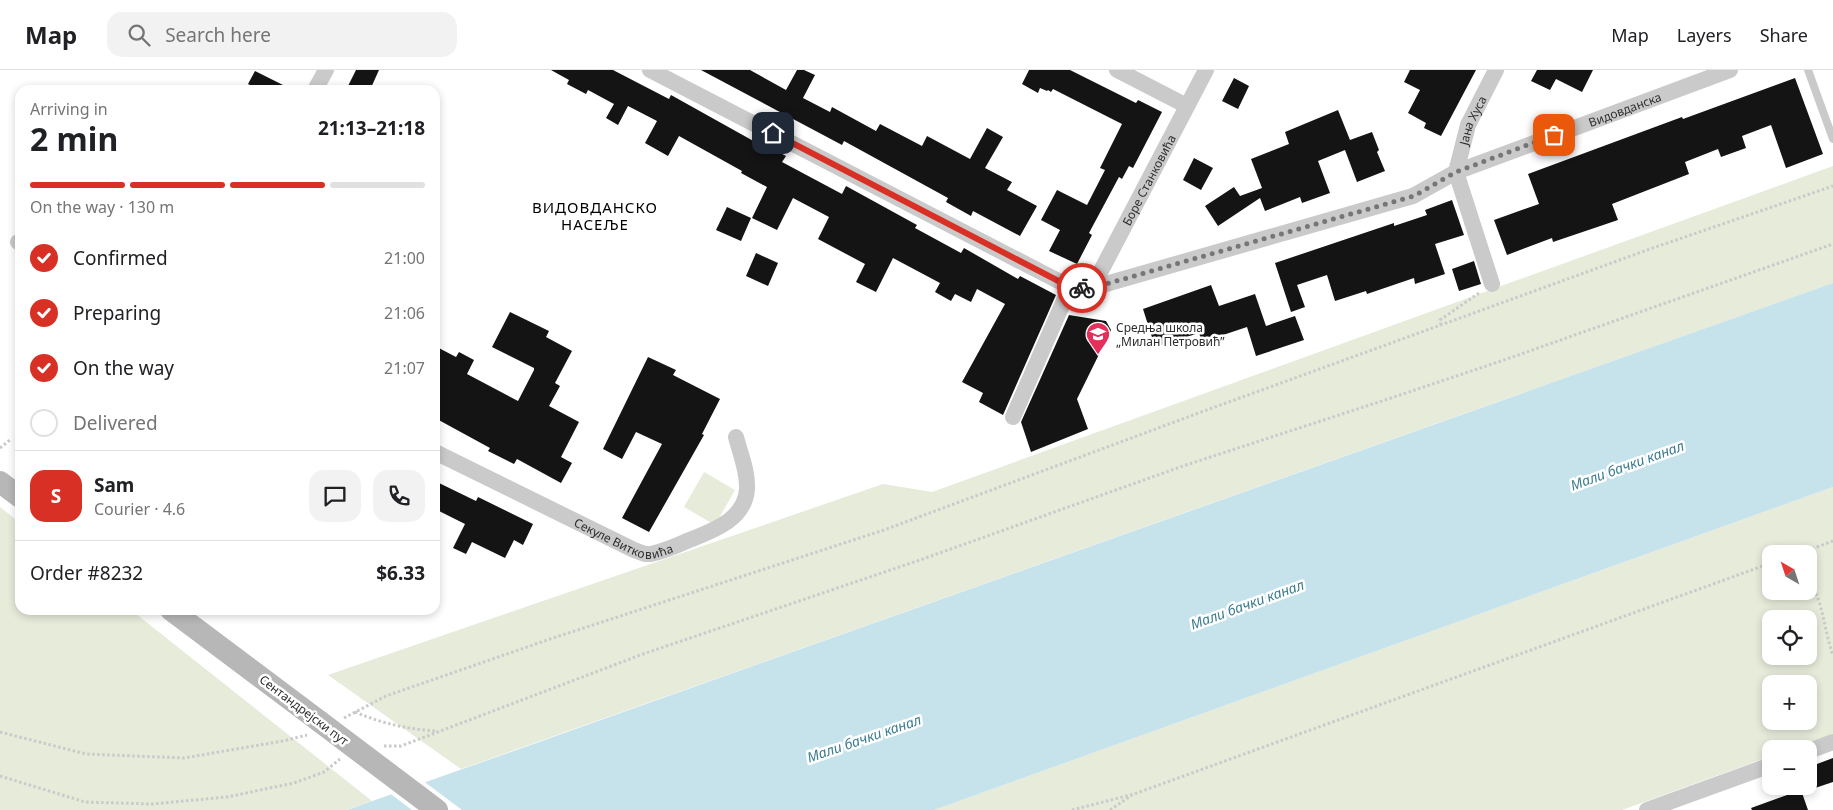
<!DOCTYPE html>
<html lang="en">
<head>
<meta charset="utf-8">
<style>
	body { margin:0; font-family:"Noto Sans",sans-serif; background:#f2f2f2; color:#202124; height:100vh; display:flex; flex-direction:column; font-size:19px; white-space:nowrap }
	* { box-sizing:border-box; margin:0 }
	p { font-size:16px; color:#757577 }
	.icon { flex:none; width:28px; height:28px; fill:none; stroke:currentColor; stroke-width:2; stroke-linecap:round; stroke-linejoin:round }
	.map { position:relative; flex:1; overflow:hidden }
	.details { position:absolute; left:15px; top:15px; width:425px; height:530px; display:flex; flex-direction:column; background:#fff; border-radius:15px; box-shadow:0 2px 8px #0003 }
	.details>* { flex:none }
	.needle { width:32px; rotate:321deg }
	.buttons { position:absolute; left:1762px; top:475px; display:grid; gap:10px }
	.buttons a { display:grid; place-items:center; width:55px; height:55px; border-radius:10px; background:#fff; box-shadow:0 2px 8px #0003; font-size:25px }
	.pin { position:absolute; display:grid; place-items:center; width:42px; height:42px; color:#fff; margin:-21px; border-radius:10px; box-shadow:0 2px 8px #0006 }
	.courier { position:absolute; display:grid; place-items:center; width:50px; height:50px; margin:-25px; border:4px solid #d93025; border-radius:50%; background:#fff; color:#222; box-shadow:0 1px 6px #0007 }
	.summary em { font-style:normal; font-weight:700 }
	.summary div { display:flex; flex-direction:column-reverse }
	.summary { display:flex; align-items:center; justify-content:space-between; height:85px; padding:0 15px }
	h1 { font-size:32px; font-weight:700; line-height:38px }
	.bar { display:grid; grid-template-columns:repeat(4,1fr); gap:8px 5px; align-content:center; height:60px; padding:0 15px }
	.bar i { height:6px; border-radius:4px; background:#e0e0e0 }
	.bar .selected { background:#d93025 }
	.bar p { grid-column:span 4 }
	.line { display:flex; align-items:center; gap:12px; padding:0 15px; border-top:1px solid #e0e0e0 }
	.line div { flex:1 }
	.round { display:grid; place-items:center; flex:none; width:52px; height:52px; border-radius:15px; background:#f2f2f2 }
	ol { padding:0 15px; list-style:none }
	li { display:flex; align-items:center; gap:15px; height:55px }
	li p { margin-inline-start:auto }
	li .icon { padding:5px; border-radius:50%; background:#d93025; color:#fff; stroke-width:4 }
	li:last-child { color:#757577 }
	li i { width:28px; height:28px; border:2px solid #e0e0e0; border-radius:50% }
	header { display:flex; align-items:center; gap:30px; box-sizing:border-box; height:70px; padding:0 25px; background:#fff; border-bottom:1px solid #e0e0e0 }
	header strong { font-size:24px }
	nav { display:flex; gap:28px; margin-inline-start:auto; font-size:18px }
	.search { width:350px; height:45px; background:#f2f2f2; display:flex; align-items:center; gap:12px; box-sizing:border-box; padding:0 18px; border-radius:15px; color:#757577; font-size:19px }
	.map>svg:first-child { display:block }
	.green { fill:#e6ebda; fill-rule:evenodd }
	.water { fill:#c6e3eb }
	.pier { fill:#fff }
	.building { fill:#141414 }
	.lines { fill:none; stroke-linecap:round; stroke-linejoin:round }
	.path { stroke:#cacaca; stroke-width:3; stroke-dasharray:2.5 2.5; stroke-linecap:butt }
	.service { stroke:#cacaca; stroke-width:8 }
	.minor { stroke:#cacaca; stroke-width:16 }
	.secondary { stroke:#b7b7b7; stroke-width:22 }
	.secondary-bridge { stroke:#b7b7b7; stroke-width:22 }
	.done { stroke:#767676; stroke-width:5; stroke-dasharray:0 9 }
	.route { stroke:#d93025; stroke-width:6 }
	.labels { text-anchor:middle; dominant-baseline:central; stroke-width:5; stroke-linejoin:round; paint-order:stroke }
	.street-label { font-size:12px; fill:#2d2d2d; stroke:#fff }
	.poi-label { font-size:12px; fill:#2d2d2d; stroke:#fff; text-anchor:start }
	.water-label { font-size:14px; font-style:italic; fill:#3b7c8f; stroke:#fff }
	.quarter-label { font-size:15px; letter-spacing:1px; fill:#000; stroke:#fff }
</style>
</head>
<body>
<header>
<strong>Map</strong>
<div class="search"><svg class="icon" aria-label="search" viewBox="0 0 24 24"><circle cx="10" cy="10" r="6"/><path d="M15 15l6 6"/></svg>Search here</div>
<nav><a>Map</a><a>Layers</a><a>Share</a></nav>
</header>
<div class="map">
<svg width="1833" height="740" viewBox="0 0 1833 740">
	<rect width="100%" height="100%" fill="#fff"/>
	<path class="green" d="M1833,96V213L461,699L328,605L883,414L932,422Z
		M704,402L735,420L715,455L684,437Z
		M1833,417V664L1792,679H1771V686L1622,740H934ZM1771,484H1809V521H1771ZM1771,549H1809V586H1771ZM1771,614H1809V651H1771Z
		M0,437L20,453V540H131L372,731L346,740H0Z"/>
	<path class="water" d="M1833,213V417L934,740H347Z"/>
	<path class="pier" d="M422,710L462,740H412L388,722Z"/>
	<path class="building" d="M356,0H379L370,20H346Z
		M551,0H613L669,29L671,25L757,73L758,71L786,86L782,92L842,124L846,116L917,155L915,158L961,183L964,178L1018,209L1020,206L1056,225L1003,345L979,332L983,323L962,312L1005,234L977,219L971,232L955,224L951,231L935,222L940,213L893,188L876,222L856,212L865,194L818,169L829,147L793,128L777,160L752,148L767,117L741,103L742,101L679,66L668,86L645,73L657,51L628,36L618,55L606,48L614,34L588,20L586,24L567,14L569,10Z
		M701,0H750L786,20L797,0H804L815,5L803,28L830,42L832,37L876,61L880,54L922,76L927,66L970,89L987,58L1003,67L985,98L1012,112L1007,120L1037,136L1020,166L973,141L971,146L946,132L948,128L844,71L842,75Z
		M1029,0H1070L1136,33L1138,30L1162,42L1133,98L1129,96L1122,109L1119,107L1089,163L1092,165L1077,194L1049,181L1060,160L1041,150L1057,120L1087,135L1105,100L1100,98L1122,54L1053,19L1051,22L1048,20L1047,21L1040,18L1038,23L1022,14Z
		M1410,0H1476L1441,66L1424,58L1426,53L1408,43L1420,20L1404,12Z
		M1537,0H1593L1582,22L1556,9L1550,20L1531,11Z
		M255,1L293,20H259L248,14Z
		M1234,8L1249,16L1238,39L1222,31Z
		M1795,8L1823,84L1786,98L1771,55L1742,66L1746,78L1721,87L1718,79L1685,92L1689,104L1612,134L1618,150L1553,172L1552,168L1507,185L1494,150L1539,134L1528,104L1682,47L1683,49Z
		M1338,40L1350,70L1372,62L1379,80L1377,82L1385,101L1357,112L1345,80L1318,91L1330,123L1302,133L1300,127L1265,141L1260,128L1218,156L1205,136L1234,117L1240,126L1262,118L1251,89L1289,74L1285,62Z
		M1194,88L1213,98L1201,120L1183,110Z
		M1452,130L1464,165L1435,174L1445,204L1415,214L1414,208L1367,224L1366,221L1335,231L1327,205L1297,215L1305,237L1291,242L1275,193L1394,153V156L1427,145L1425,140Z
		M727,137L751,148L741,171L716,160Z
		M756,183L778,193L768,216L746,206Z
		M1474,191L1481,214L1459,221L1452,199Z
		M1211,215L1219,236L1255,224L1266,256L1295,246L1304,270L1256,286L1247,257L1202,272L1199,263L1155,277L1143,239Z
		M510,242L549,261L546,267L572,281L555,313L560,316L549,336L579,352L561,387L572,393L561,413L517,389L514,394L488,381L490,378L435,348V276L456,287L459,282L474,290L467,304L518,331L534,300V298L492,277Z
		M1069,245L1106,251L1111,260L1077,329L1088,359L1031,382L1021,352Z
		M648,287L676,300L673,305L720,329L702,364L704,365L649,462L622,448L662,374L636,362L622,389L603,379Z
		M439,413L476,431L478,427L533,454L523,475L514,470L505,488L472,472L466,484L453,478L465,454L435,439V420Z
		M1833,688V712L1809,720V697Z
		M1801,720L1808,740H1752L1751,738Z"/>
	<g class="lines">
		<path class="path" d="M1441,255L1440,250L1479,223
			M0,378L11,369
			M1798,484L1833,471
			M1809,510C1825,536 1823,558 1833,585
			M355,642C381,653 407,659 435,661
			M344,648L386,626L550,569L884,460L1204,341L1650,179L1833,116
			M0,662L86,684L184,688L283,671L307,665
			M384,676H401L643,584L920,490L1183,396L1391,328L1501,291L1833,174
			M0,706L85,732L152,734L227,727L294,713L324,702L340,689
			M1072,740L1134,724L1771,493
			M1110,740L1132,725"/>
		<path class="service" d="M1808,0L1833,69"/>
		<g class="minor">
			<path id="s1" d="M650,0L1070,217L1092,218L1413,126L1456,102L1730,0"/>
			<path d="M1117,0L1187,36"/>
			<path d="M315,20L326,0"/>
			<path d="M18,172L20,173"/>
			<path id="s2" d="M1492,214L1456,102L1468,55L1496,0"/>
			<path id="s3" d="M1092,218L1206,0"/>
			<path d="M1013,347L1070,217"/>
			<path id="s4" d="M435,382L634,480L645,484H651C664,481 676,476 687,471C712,461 745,450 747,419C748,401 740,383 736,367"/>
			<path d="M1809,681L1833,672"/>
			<path d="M1647,740L1771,695"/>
		</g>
		<path class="secondary" d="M0,412L20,427
			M171,540L319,651"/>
		<path class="secondary-bridge" d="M319,651L437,740"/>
	</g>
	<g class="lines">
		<path class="done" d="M1082,218H1092L1414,126L1456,102L1554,65"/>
		<path class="route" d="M773,63L1070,217L1082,218"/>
	</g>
	<defs>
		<g id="school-pin" transform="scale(1.25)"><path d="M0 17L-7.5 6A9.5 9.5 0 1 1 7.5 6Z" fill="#e52e5a" stroke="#fff"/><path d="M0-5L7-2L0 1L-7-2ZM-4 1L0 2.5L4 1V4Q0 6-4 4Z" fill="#fff"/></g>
	</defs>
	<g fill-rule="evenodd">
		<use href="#school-pin" x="1098" y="264"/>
	</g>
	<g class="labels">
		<g class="street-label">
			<text stroke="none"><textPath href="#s1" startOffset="1058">Видовданска</textPath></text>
			<text stroke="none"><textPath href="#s2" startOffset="172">Јана Хуса</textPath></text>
			<text stroke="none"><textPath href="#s3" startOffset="122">Боре Станковића</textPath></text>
			<text stroke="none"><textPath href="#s4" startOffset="209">Секуле Витковића</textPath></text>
			<text transform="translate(304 640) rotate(37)">Сентандрејски пут</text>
		</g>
		<g class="poi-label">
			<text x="1116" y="257">Средња школа<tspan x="1116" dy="14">„Милан Петровић”</tspan></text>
		</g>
		<g class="water-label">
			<text transform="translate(1627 395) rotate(-20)">Мали бачки канал</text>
			<text transform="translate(1247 534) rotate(-20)">Мали бачки канал</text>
			<text transform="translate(864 668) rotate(-19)">Мали бачки канал</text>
		</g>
		<g class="quarter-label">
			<text x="595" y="137">ВИДОВДАНСКО<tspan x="595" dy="17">НАСЕЉЕ</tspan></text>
		</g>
	</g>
</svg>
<div class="buttons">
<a><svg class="needle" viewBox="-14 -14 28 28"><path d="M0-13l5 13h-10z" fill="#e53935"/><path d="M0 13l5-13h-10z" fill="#757577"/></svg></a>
<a><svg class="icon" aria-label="locate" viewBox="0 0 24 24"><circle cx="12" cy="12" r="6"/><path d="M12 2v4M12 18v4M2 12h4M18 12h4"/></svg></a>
<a>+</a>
<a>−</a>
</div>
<div class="pin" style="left:1554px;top:65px;background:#ea580c"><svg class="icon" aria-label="bag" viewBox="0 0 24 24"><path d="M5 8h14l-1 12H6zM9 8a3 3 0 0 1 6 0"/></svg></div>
<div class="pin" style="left:773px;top:63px;background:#1f2937"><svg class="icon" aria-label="home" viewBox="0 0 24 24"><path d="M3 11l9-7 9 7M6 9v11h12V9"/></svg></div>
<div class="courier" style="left:1082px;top:218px"><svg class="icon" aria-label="bike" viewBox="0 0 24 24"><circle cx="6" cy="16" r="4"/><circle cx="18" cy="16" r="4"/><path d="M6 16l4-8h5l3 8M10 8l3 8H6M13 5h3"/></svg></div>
<section class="details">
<div class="summary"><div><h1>2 min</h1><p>Arriving in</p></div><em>21:13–21:18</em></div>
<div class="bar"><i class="selected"></i><i class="selected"></i><i class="selected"></i><i></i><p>On the way · 130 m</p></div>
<ol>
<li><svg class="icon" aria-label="check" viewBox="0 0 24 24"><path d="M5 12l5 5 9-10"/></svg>Confirmed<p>21:00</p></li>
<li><svg class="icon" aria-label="check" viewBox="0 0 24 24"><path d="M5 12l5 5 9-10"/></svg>Preparing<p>21:06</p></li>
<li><svg class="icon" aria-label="check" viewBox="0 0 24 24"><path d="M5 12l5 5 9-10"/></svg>On the way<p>21:07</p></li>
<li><i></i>Delivered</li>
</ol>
<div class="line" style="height:90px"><b class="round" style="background:#d93025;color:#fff">S</b><div><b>Sam</b><p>Courier · 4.6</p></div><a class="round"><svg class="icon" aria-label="chat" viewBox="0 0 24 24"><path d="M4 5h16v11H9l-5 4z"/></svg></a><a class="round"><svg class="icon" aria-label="phone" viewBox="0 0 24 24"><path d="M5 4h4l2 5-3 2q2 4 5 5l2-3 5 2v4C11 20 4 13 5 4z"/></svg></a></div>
<div class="line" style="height:65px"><div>Order #8232</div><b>$6.33</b></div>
</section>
</div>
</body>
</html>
